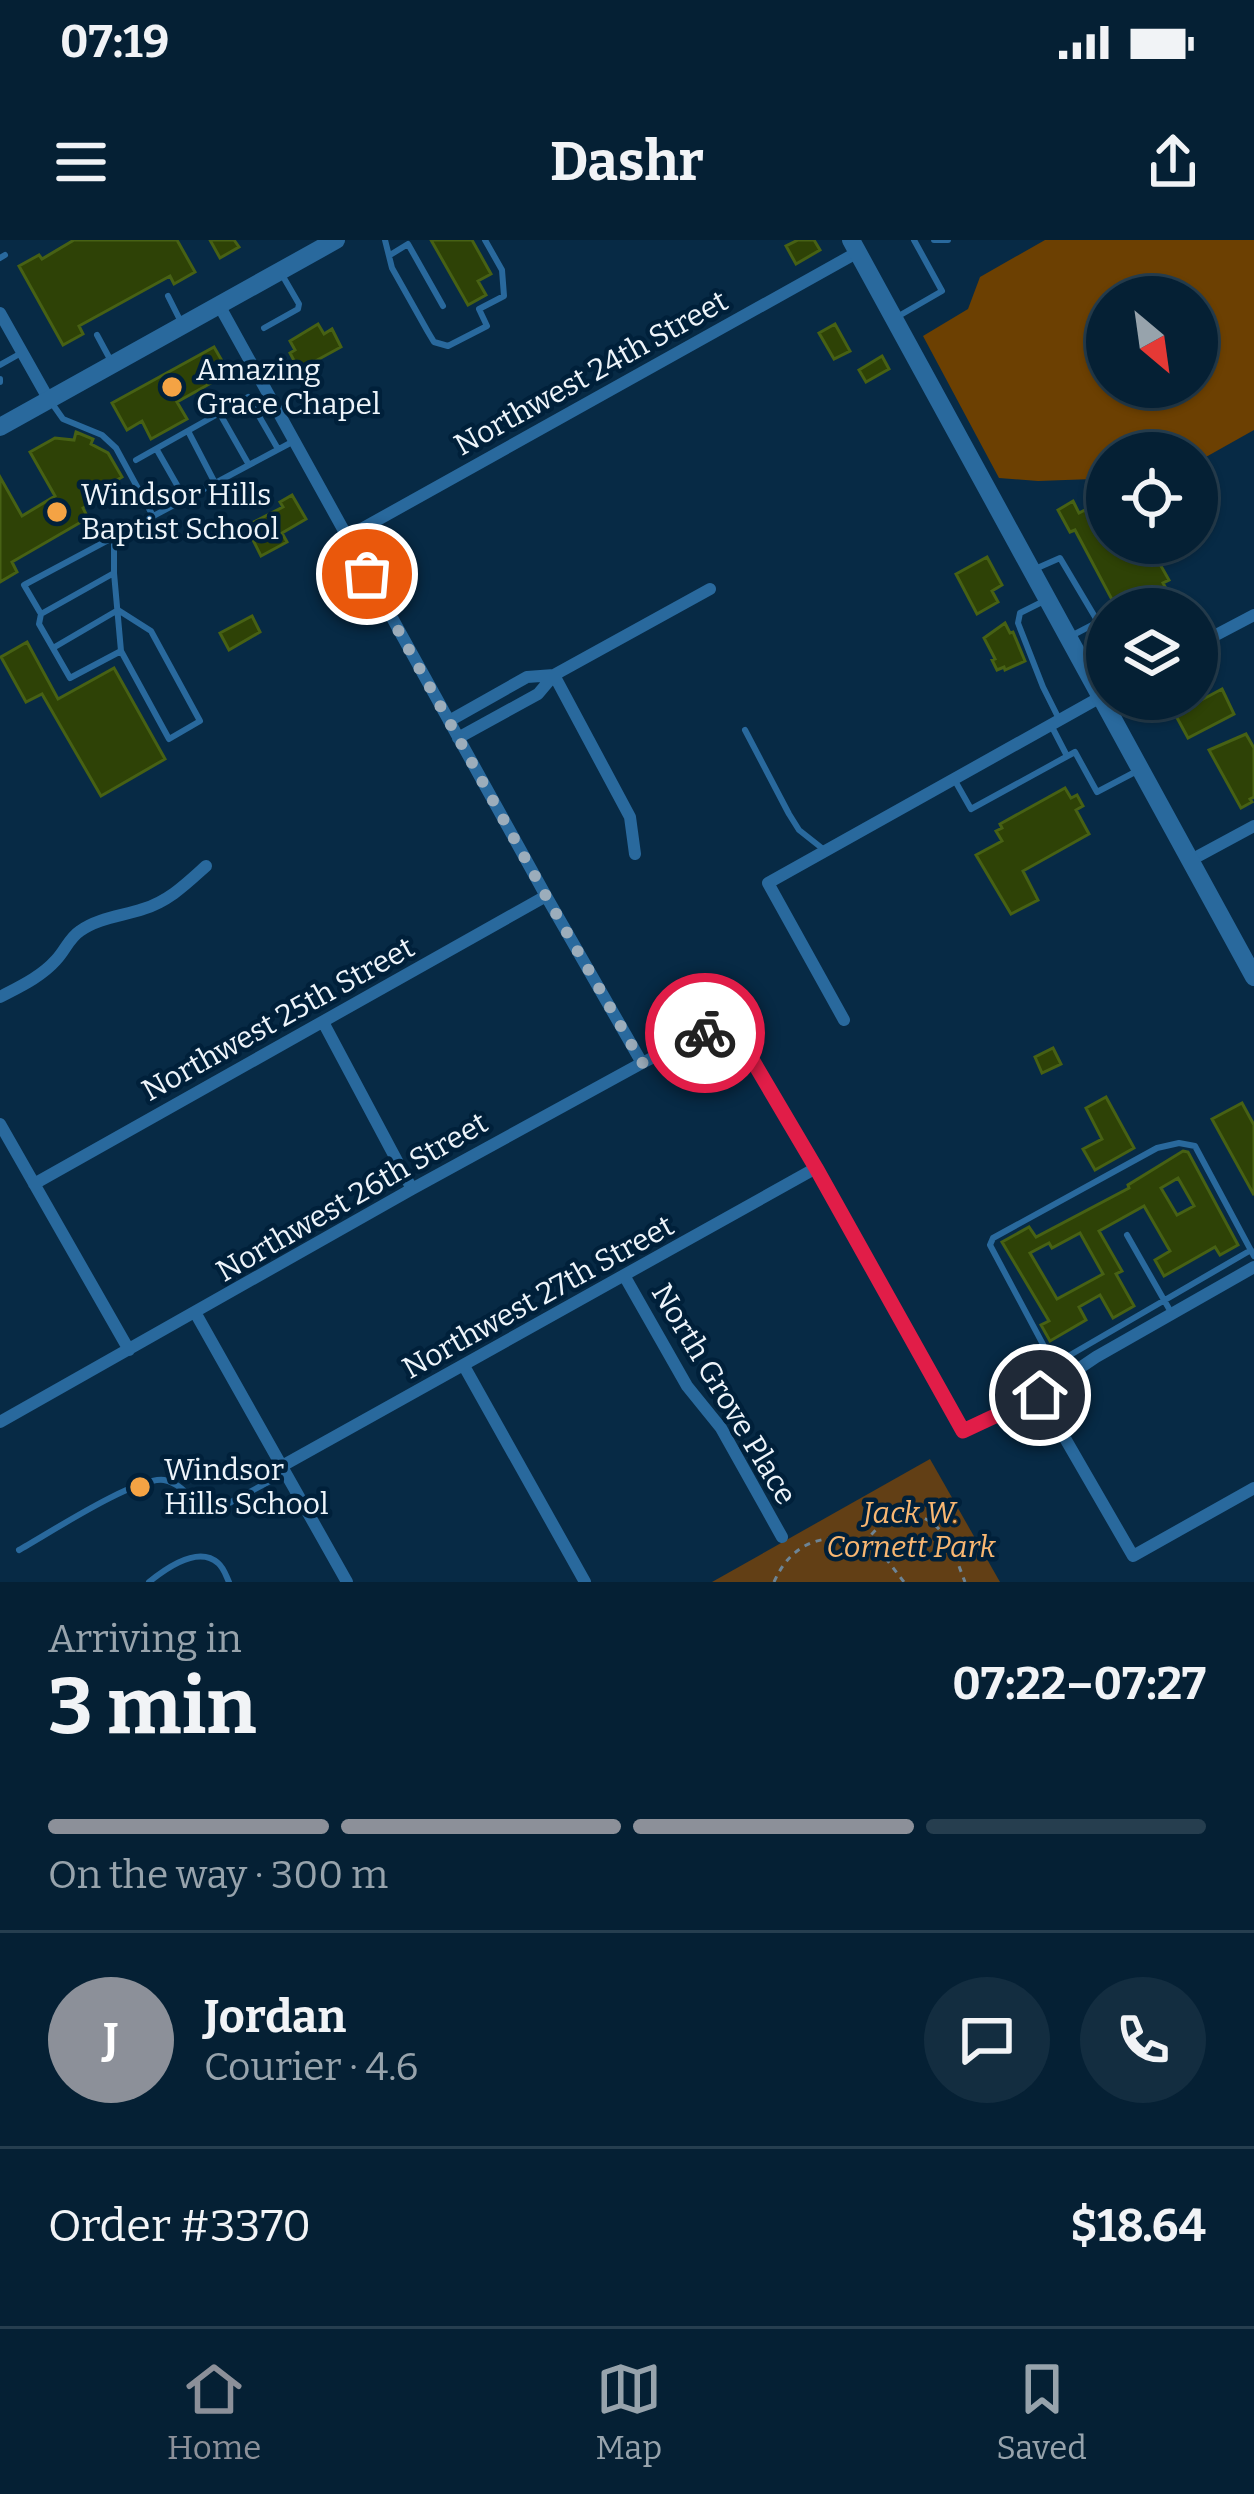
<!DOCTYPE html>
<html lang="en">
<head>
<meta charset="utf-8">
<style>
	body { margin:0; font-family:Bitter,serif; background:#132d40; color:#f1f3f6; height:100vh; display:flex; flex-direction:column; font-size:45px; white-space:nowrap }
	* { box-sizing:border-box; margin:0 }
	p { font-size:39px; color:#97a3ac }
	.icon { flex:none; width:66px; height:66px; fill:none; stroke:currentColor; stroke-width:2; stroke-linecap:round; stroke-linejoin:round }
	.map { position:relative; height:1342px; overflow:hidden }
	.sheet { display:flex; flex-direction:column; background:#052034; flex:1 }
	.sheet>* { flex:none }
	.needle { width:78px; rotate:151deg }
	.controls { position:absolute; left:1086px; top:36px; display:grid; gap:24px }
	.controls a { display:grid; place-items:center; width:132px; height:132px; border-radius:50%; background:#052034; box-shadow:0 3px 9px #0004,0 0 0 3px #263e4f; font-size:60px }
	.pin { position:absolute; display:grid; place-items:center; width:102px; height:102px; color:#fff; margin:-51px; border:6px solid #fff; border-radius:50%; box-shadow:0 3px 12px #0007 }
	.courier { position:absolute; display:grid; place-items:center; width:120px; height:120px; margin:-60px; border:9px solid #e11d48; border-radius:50%; background:#fff; color:#222; box-shadow:0 3px 15px #0007 }
	.head em { font-style:normal; font-weight:700 }
	.head div { display:flex; flex-direction:column-reverse }
	.head { display:flex; align-items:center; justify-content:space-between; height:204px; padding:0 48px }
	h1 { font-size:78px; font-weight:700; line-height:90px }
	.bar { display:grid; grid-template-columns:repeat(4,1fr); gap:18px 12px; align-content:center; height:144px; padding:0 48px }
	.bar i { height:15px; border-radius:9px; background:#263e4f }
	.bar .active { background:#8c9099 }
	.bar p { grid-column:span 4 }
	.line { display:flex; align-items:center; gap:30px; padding:0 48px; border-top:3px solid #263e4f }
	.line div { flex:1 }
	.round { display:grid; place-items:center; flex:none; width:126px; height:126px; border-radius:63px; background:#132d40 }
	.status { display:flex; justify-content:space-between; align-items:center; height:84px; padding:0 60px; background:#052034; direction:ltr }
	.status svg { height:33px; fill:currentColor }
	header { display:flex; justify-content:space-between; align-items:center; height:156px; padding:0 48px; background:#052034; font-size:54px; font-weight:700 }
	.dock { display:flex; justify-content:space-around; align-items:center; height:168px; border-top:3px solid #263e4f; background:#052034; font-size:33px; color:#97a3ac }
	.dock a { display:grid; justify-items:center; gap:6px }
	.dock .active { color:#8c9099 }
	.map>svg:first-child { display:block }
	.green { fill:#623f15 }
	.forest { fill:#6c4002; fill-rule:evenodd }
	.building { fill:#2e4206; stroke:#476114; stroke-width:3; fill-rule:evenodd }
	.lines { fill:none; stroke-linecap:round; stroke-linejoin:round }
	.path { stroke:#6d8495; stroke-width:3; stroke-dasharray:6 6; stroke-linecap:butt }
	.lane { stroke:#29699d; stroke-width:6 }
	.street { stroke:#29699d; stroke-width:12 }
	.secondary { stroke:#29699d; stroke-width:18 }
	.done { stroke:#9cadbb; stroke-width:12; stroke-dasharray:0 21.6 }
	.route { stroke:#e11d48; stroke-width:15 }
	.poi-dot { fill:#f4a344; stroke:#00203a; stroke-width:4.5 }
	.labels { text-anchor:middle; dominant-baseline:central; stroke-width:9; stroke-linejoin:round; paint-order:stroke }
	.poi-label { font-size:30px; fill:#edf4fa; stroke:#00203a; text-anchor:start }
	.street-label { font-size:30px; fill:#edf4fa; stroke:#00203a }
	.park-label { font-size:30px; font-style:italic; fill:#f8b772; stroke:#00203a }
</style>
</head>
<body>
<div class="status"><b>07:19</b><svg viewBox="0 0 49 12"><path d="M0 12V9h3v3zM5 12V6h3v6zM10 12V3h3v9zM15 12V0h3v12zM26 1h20v11H26zM47 4h2v5h-2z"/></svg></div>
<header><svg class="icon" aria-label="menu" viewBox="0 0 24 24"><path d="M4 6h16M4 12h16M4 18h16"/></svg>Dashr<svg class="icon" aria-label="share" viewBox="0 0 24 24"><path d="M12 15V3M7 8l5-5 5 5M5 13v7h14v-7"/></svg></header>
<div class="map">
<svg width="1254" height="1342" viewBox="0 0 1254 1342">
	<rect width="100%" height="100%" fill="#072a45"/>
	<path class="green" d="M930,1219L1000,1342H712Z"/>
	<path class="forest" d="M1045,0H1254V190L1197,222V213H1107V256L1093,239L1038,241L999,238L923,96L968,69L980,37ZM1107,57H1197V147H1107Z"/>
	<path class="building" d="M74,0H177L195,32L174,44L170,36L79,86L83,94L63,105L19,26L39,15L42,19Z
		M210,0H234L239,7L220,18Z
		M431,0H472L491,34L478,41L486,55L468,65Z
		M798,0H814L820,10L796,24L786,6Z
		M318,84L324,94L332,89L341,107L299,130L290,113L295,110L290,101Z
		M835,84L850,111L834,119L819,93Z
		M214,107L229,133L177,162L187,179L151,199L142,181L127,190L112,163Z
		M882,116L889,129L866,142L859,130Z
		M76,192L93,199L91,204L108,213L122,237L87,258L90,264L83,268L88,278L12,322L17,332L0,342V237L22,276L55,256L30,212L55,198L74,200Z
		M292,255L306,279L282,293L287,302L261,316L246,286L283,267L280,262Z
		M1073,261L1079,273L1085,270L1095,287L1107,281V303H1148L1169,340L1163,343L1177,369H1117L1075,290L1070,292L1058,270Z
		M987,317L1002,345L992,351L998,362L977,374L956,334Z
		M252,376L260,392L229,410L220,393Z
		M1005,383L1010,393L1013,392L1025,421L1005,430L1004,427L997,430L992,420L995,419L984,398Z
		M27,402L58,459L114,428L165,519L101,556L42,454L26,462L1,417Z
		M1222,449L1234,474L1188,498L1175,474Z
		M1246,494L1254,508V557L1250,559L1252,562L1241,568L1209,510Z
		M1065,548L1071,558L1077,555L1083,566L1076,570L1089,594L1023,631L1038,660L1011,674L976,615L1002,601L996,591L1002,588L1000,584Z
		M1053,808L1061,824L1042,833L1035,817Z
		M1106,857L1134,908L1095,930L1083,909L1102,899L1086,868Z
		M1242,863L1254,885V955L1212,879Z
		M1183,911L1188,912L1238,1005L1220,1015L1215,1007L1164,1036L1155,1020L1170,1011L1144,966L1099,991L1122,1031L1116,1034L1134,1066L1113,1078L1100,1055L1079,1067L1086,1080L1050,1101L1041,1085L1049,1081L1002,1002L1029,987L1036,997L1129,948L1128,945ZM1178,938L1194,966L1177,975L1161,948ZM1080,993L1103,1034L1057,1059L1030,1013L1049,1003L1052,1008Z"/>
	<g class="lines">
		<path class="path" d="M867,1303L884,1316L904,1342
			M774,1342C792,1301 825,1292 866,1302C885,1272 923,1263 945,1297C954,1310 959,1327 965,1342"/>
		<path class="lane" d="M385,0L392,28L428,92L434,102L448,106L487,86L479,69L504,56L502,30L485,0
			M934,0H948
			M390,15L408,4L443,66
			M0,18L5,15
			M168,56L180,80
			M897,77L942,51L914,0
			M264,88L298,69L299,64L281,33
			M97,95L111,121
			M0,125L23,112
			M258,137L285,122
			M0,139V142
			M51,162L63,179L102,195L116,208L153,276
			M220,174L249,225
			M188,191L215,243
			M157,210L185,259
			M136,220L248,157L278,209
			M114,297V333L41,374L24,345L294,201
			M1035,329L1060,318L1098,382L1073,395
			M1042,362L1020,373L1018,383L1043,447L1058,477
			M41,374L39,384L70,438L121,411L114,333
			M1098,382L1107,397
			M53,408L118,370L151,391L200,481L169,499L121,411
			M1052,487L1067,516
			M745,490L789,574L799,590L823,609
			M954,539L971,569L1075,512L1097,552L1137,531
			M1127,995L1172,1074
			M1053,1125L1251,1010
			M1062,1140L990,1005L993,998L1157,908L1179,903L1195,906L1254,1016
			M19,1310C48,1294 136,1236 164,1240C180,1243 190,1257 201,1268H220L283,1234
			M149,1342C165,1329 198,1305 218,1323C224,1328 226,1336 229,1342"/>
		<path class="street" d="M219,65L546,656L642,823
			M0,73L49,160
			M347,297L858,12
			M1197,405L1254,375
			M554,435L630,577L635,614
			M449,481L527,437L554,435
			M458,498L538,454L554,435L710,349
			M1191,620L1254,586
			M0,757C19,747 41,737 56,720C65,711 69,698 80,691C98,678 122,676 143,669C169,661 186,644 206,626
			M844,780L768,643L1106,454
			M323,782L412,949
			M0,884L129,1110
			M34,944L546,656
			M625,1037L687,1146L721,1188L782,1297
			M196,1074L347,1342
			M464,1126L585,1342
			M1040,1155L1133,1316L1254,1248
			M0,1182L412,949L642,823L698,795L734,789L816,928L963,1191L1040,1155L1096,1117L1254,1027
			M282,1226L816,928"/>
		<path class="secondary" d="M851,0L1254,737
			M0,187L336,0"/>
	</g>
	<g class="lines">
		<path class="done" d="M367,334L546,656L642,823L705,793"/>
		<path class="route" d="M705,793L734,789L816,928L963,1191L1040,1155"/>
	</g>
	<g class="poi-dot">
		<circle cx="172" cy="147" r="12"/>
		<circle cx="57" cy="272" r="12"/>
		<circle cx="140" cy="1247" r="12"/>
	</g>
	<g class="labels">
		<g class="poi-label">
			<text x="196" y="130">Amazing<tspan x="196" dy="34">Grace Chapel</tspan></text>
			<text x="81" y="255">Windsor Hills<tspan x="81" dy="34">Baptist School</tspan></text>
			<text x="164" y="1230">Windsor<tspan x="164" dy="34">Hills School</tspan></text>
		</g>
		<g class="street-label">
			<text transform="translate(591 133) rotate(-29)">Northwest 24th Street</text>
			<text transform="translate(278 779) rotate(-29)">Northwest 25th Street</text>
			<text transform="translate(352 957) rotate(-30)">Northwest 26th Street</text>
			<text transform="translate(538 1057) rotate(-29)">Northwest 27th Street</text>
			<text transform="translate(724 1154) rotate(59)">North Grove Place</text>
		</g>
		<g class="park-label">
			<text x="911" y="1273">Jack W.<tspan x="911" dy="34">Cornett Park</tspan></text>
		</g>
	</g>
</svg>
<div class="controls">
<a><svg class="needle" viewBox="-14 -14 28 28"><path d="M0-13l5 13h-10z" fill="#e53935"/><path d="M0 13l5-13h-10z" fill="#97a3ac"/></svg></a>
<a><svg class="icon" aria-label="locate" viewBox="0 0 24 24"><circle cx="12" cy="12" r="6"/><path d="M12 2v4M12 18v4M2 12h4M18 12h4"/></svg></a>
<a><svg class="icon" aria-label="layers" viewBox="0 0 24 24"><path d="M12 4l9 5-9 5-9-5zM3 14l9 5 9-5"/></svg></a>
</div>
<div class="pin" style="left:367px;top:334px;background:#ea580c"><svg class="icon" aria-label="bag" viewBox="0 0 24 24"><path d="M5 8h14l-1 12H6zM9 8a3 3 0 0 1 6 0"/></svg></div>
<div class="pin" style="left:1040px;top:1155px;background:#1f2937"><svg class="icon" aria-label="home" viewBox="0 0 24 24"><path d="M3 11l9-7 9 7M6 9v11h12V9"/></svg></div>
<div class="courier" style="left:705px;top:793px"><svg class="icon" aria-label="bike" viewBox="0 0 24 24"><circle cx="6" cy="16" r="4"/><circle cx="18" cy="16" r="4"/><path d="M6 16l4-8h5l3 8M10 8l3 8H6M13 5h3"/></svg></div>
</div>
<section class="sheet">
<div class="head"><div><h1>3 min</h1><p>Arriving in</p></div><em>07:22–07:27</em></div>
<div class="bar"><i class="active"></i><i class="active"></i><i class="active"></i><i></i><p>On the way · 300 m</p></div>
<div class="line" style="height:216px"><b class="round" style="background:#8c9099;color:#fff">J</b><div><b>Jordan</b><p>Courier · 4.6</p></div><a class="round"><svg class="icon" aria-label="chat" viewBox="0 0 24 24"><path d="M4 5h16v11H9l-5 4z"/></svg></a><a class="round"><svg class="icon" aria-label="phone" viewBox="0 0 24 24"><path d="M5 4h4l2 5-3 2q2 4 5 5l2-3 5 2v4C11 20 4 13 5 4z"/></svg></a></div>
<div class="line" style="height:156px"><div>Order #3370</div><b>$18.64</b></div>
</section>
<nav class="dock">
<a class="active"><svg class="icon" aria-label="home" viewBox="0 0 24 24"><path d="M3 11l9-7 9 7M6 9v11h12V9"/></svg>Home</a>
<a><svg class="icon" aria-label="map" viewBox="0 0 24 24"><path d="M3 6l6-2 6 2 6-2v14l-6 2-6-2-6 2zM9 4v14M15 6v14"/></svg>Map</a>
<a><svg class="icon" aria-label="saved" viewBox="0 0 24 24"><path d="M7 4h10v16l-5-4-5 4z"/></svg>Saved</a>
</nav>
</body>
</html>
